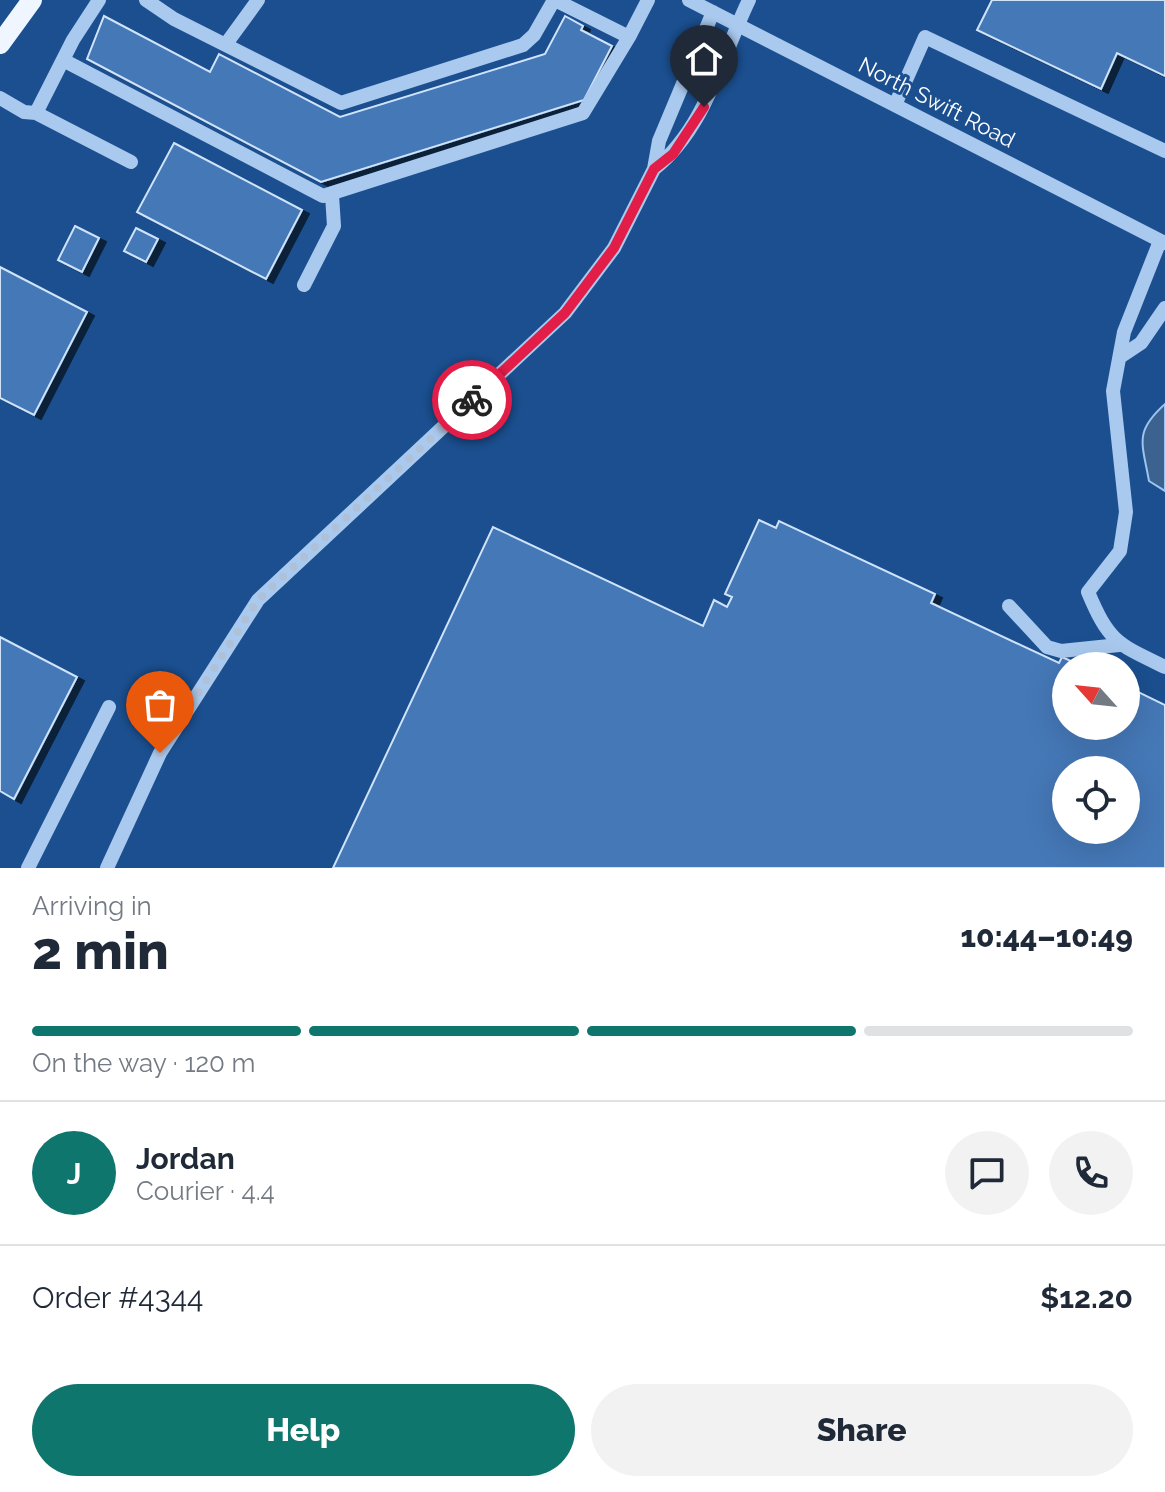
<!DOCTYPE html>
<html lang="en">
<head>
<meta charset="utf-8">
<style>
	body { margin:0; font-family:Raleway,sans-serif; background:#f2f2f3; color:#1f2937; height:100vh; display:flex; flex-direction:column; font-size:30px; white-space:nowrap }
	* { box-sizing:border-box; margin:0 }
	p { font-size:26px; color:#747a83 }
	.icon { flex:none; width:44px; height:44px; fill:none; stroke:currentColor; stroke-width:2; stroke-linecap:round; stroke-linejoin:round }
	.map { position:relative; height:868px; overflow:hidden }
	.sheet { display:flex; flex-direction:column; background:#fff; flex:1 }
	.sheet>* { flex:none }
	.needle { width:52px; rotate:297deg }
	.controls { position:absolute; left:1052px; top:652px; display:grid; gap:16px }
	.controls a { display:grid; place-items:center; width:88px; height:88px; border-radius:50%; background:#fff; box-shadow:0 8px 32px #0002; font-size:40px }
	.pin { position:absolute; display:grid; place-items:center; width:68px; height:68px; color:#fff; margin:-82px -34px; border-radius:50% 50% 50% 0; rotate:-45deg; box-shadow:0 0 8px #0007 }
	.pin .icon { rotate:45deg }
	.courier { position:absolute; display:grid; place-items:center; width:80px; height:80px; margin:-40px; border:6px solid #e11d48; border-radius:50%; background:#fff; color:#222; box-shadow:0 2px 10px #0007 }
	.overview em { font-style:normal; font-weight:800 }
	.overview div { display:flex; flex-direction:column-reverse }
	.overview { display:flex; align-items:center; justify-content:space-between; height:136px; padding:0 32px }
	h1 { font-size:52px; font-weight:800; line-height:60px }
	.bar { display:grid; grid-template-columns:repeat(4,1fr); gap:12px 8px; align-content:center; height:96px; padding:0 32px }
	.bar i { height:10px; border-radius:6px; background:#e0e1e3 }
	.bar .current { background:#0f766e }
	.bar p { grid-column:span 4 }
	.line { display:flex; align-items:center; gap:20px; padding:0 32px; border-top:2px solid #e0e1e3 }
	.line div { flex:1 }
	.round { display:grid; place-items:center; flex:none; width:84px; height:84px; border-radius:42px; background:#f2f2f3 }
	.cta { display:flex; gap:16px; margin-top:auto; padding:16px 32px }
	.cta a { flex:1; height:92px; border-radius:48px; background:#0f766e; color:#fff; font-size:32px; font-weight:800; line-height:92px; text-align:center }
	.cta a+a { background:#f2f2f3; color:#1f2937 }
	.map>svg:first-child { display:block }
	.water { fill:#3c6290; stroke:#9cc4f0; stroke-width:2 }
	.building { fill:#4478b7; stroke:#cfe3fa; stroke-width:2; fill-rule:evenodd; filter:url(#shadow) }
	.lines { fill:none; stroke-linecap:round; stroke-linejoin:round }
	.minor { stroke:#a9c9ee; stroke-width:14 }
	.major { stroke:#f0f6ff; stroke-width:20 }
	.done { stroke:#afc1d8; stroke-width:8; stroke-dasharray:0 14.4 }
	.route { stroke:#e11d48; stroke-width:10 }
	.labels { text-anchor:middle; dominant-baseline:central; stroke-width:6; stroke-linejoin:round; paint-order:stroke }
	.street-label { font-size:22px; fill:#fff; stroke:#1b4f8f }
</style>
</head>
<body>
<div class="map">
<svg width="1165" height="868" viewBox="0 0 1165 868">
	<defs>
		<filter id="shadow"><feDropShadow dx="7" dy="4" stdDeviation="0" flood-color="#0009"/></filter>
	</defs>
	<rect width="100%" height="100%" fill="#1b4f8f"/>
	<path class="water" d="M1165,404V491L1149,481C1142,442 1134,432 1165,404Z"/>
	<path class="building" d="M992,0H1165V76L1117,53L1101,89L977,30Z
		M104,16L210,72L219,54L340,117L545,54L565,16L583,26L581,30L612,46L584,100L321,182L87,59Z
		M174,143L302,210L266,279L137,212Z
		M75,226L99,238L82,272L58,260Z
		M136,228L158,239L146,262L124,251Z
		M0,267L87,312L34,415L0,398Z
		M759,520L776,528L779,521L935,594L931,603L1059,663L1062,657L1082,666H1066V726H1126V686L1165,705V868H333L493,527L703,626L714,600L727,607L732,597L725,594ZM1066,770H1126V830H1066Z
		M0,637L77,677L14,799L0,791Z"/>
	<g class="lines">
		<path class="minor" d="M146,0L174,19L341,103L523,45L534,35L554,0
			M555,0L629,37L648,0
			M689,0L1165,243
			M226,44L258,0
			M63,60L323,196L583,113L629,37
			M0,98L24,112L36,113L73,40L99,0
			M895,105L925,37L1165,151
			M36,113L131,162
			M654,169C706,128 721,58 749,0
			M1160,241L1124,332L1113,391L1126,512L1120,551L1088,592C1109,642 1117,644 1165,667
			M304,285L334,226L332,195
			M1120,357L1141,343L1165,308
			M1009,606L1047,647L1061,651L1119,645
			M28,868L109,707
			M107,868L160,753L258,600L565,313L614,248L654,169L659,141L713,12"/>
		<path class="major" d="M0,44L32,0"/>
	</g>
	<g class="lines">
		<path class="done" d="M160,753L258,600L472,400"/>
		<path class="route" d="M472,400L565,313L614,248L654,169L673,154L704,107"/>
	</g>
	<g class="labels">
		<g class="street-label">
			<text transform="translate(937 102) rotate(27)">North Swift Road</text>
		</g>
	</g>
</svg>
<div class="controls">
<a><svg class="needle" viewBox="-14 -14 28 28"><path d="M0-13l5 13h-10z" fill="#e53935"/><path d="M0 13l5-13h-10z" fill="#747a83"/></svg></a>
<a><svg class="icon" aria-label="locate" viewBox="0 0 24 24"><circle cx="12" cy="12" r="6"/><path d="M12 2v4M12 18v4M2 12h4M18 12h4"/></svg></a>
</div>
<div class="pin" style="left:160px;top:753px;background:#ea580c"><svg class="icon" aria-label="bag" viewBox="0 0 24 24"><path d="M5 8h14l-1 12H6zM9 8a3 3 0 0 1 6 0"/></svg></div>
<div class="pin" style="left:704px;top:107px;background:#1f2937"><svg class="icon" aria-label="home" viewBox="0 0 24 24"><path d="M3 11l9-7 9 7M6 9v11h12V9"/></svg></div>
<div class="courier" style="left:472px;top:400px"><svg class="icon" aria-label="bike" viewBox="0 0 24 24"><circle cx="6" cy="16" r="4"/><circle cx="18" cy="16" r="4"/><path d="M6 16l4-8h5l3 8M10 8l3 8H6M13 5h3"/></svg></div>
</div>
<section class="sheet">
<div class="overview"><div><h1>2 min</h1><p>Arriving in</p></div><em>10:44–10:49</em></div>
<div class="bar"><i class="current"></i><i class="current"></i><i class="current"></i><i></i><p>On the way · 120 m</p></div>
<div class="line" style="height:144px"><b class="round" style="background:#0f766e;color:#fff">J</b><div><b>Jordan</b><p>Courier · 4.4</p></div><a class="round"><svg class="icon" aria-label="chat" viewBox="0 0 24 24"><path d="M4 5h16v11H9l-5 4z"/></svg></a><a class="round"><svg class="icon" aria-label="phone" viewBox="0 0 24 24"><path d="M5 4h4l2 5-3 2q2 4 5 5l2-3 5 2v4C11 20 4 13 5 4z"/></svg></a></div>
<div class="line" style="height:104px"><div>Order #4344</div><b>$12.20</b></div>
<div class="cta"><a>Help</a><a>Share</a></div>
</section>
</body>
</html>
